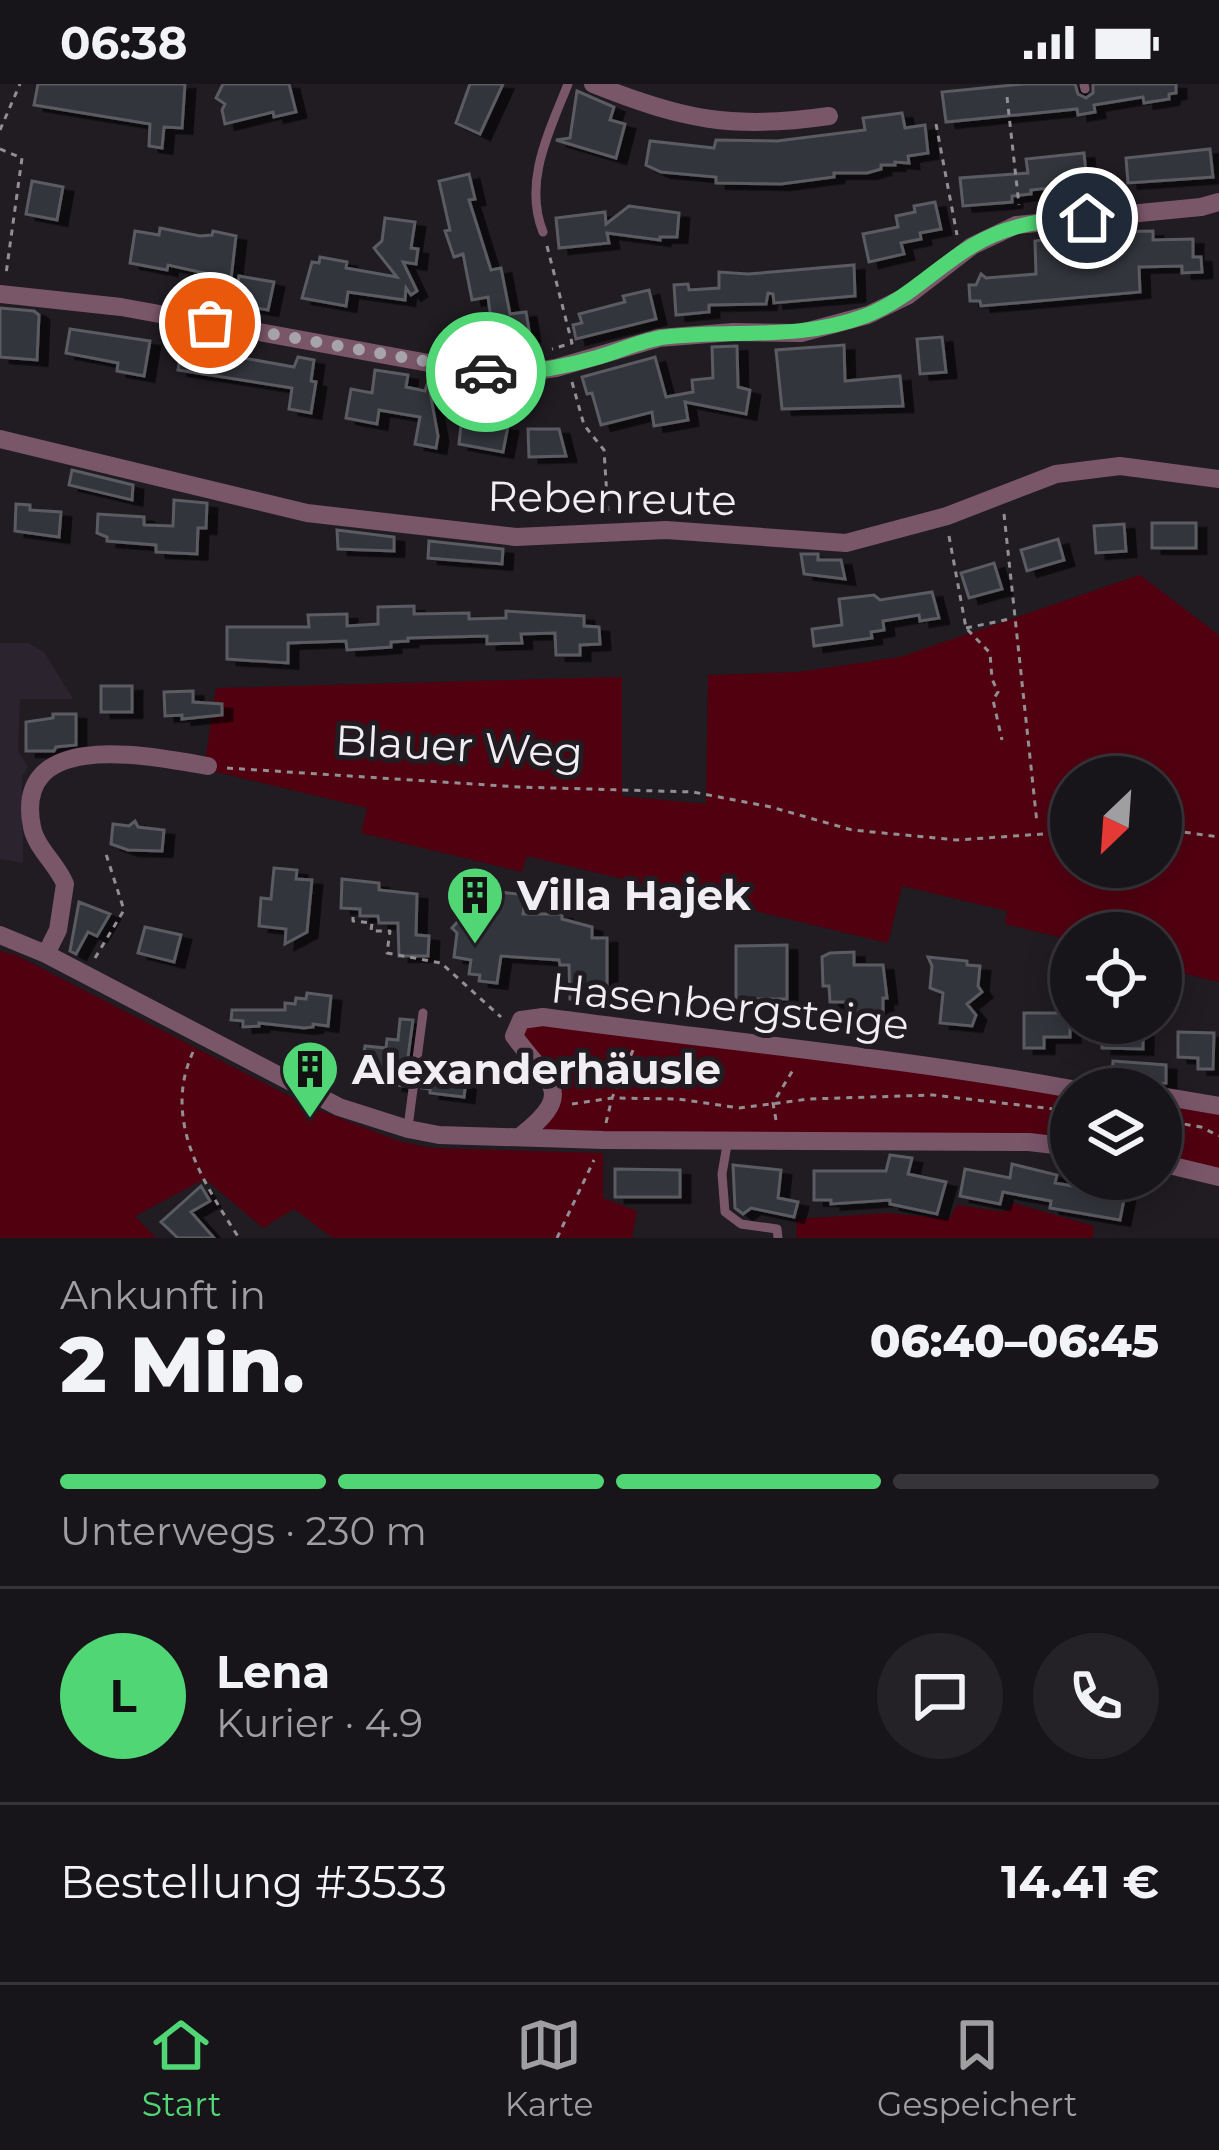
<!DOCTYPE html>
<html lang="de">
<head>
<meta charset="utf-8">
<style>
	body { margin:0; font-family:Montserrat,sans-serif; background:#252227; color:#f1f3f6; height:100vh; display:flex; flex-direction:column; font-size:45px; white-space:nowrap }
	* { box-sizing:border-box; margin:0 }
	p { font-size:39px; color:#9f9fa2 }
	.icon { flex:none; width:66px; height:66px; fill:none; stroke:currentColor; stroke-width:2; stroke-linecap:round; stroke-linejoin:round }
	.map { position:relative; height:1154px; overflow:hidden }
	.panel { display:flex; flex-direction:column; background:#18151a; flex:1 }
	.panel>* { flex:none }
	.needle { width:78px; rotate:205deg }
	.fabs { position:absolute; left:1050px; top:672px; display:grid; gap:24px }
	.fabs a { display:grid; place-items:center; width:132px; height:132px; border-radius:50%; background:#18151a; box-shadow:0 6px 30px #0003,0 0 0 3px #363439; font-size:60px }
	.pin { position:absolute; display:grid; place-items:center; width:102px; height:102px; color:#fff; margin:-51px; border:6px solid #fff; border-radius:50%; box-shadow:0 3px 12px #0007 }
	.courier { position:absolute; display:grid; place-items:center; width:120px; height:120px; margin:-60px; border:9px solid #50d674; border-radius:50%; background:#fff; color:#222; box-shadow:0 3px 15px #0007 }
	.summary em { font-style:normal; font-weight:800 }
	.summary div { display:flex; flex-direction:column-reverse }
	.summary { display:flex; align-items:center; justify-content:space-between; height:204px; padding:0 60px }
	h1 { font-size:78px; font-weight:800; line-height:90px }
	.bar { display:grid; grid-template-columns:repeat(4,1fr); gap:18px 12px; align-content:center; height:144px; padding:0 60px }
	.bar i { height:15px; border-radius:9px; background:#363439 }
	.bar .current { background:#50d674 }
	.bar p { grid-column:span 4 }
	.line { display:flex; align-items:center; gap:30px; padding:0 60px; border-top:3px solid #363439 }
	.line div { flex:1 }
	.round { display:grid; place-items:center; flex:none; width:126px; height:126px; border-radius:63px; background:#252227 }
	.status { display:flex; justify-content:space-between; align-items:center; height:84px; padding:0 60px; background:#18151a; direction:ltr }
	.status svg { height:33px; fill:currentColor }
	.dock { display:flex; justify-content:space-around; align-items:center; height:168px; border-top:3px solid #363439; background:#18151a; font-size:33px; color:#9f9fa2 }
	.dock a { display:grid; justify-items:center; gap:6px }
	.dock .current { color:#50d674 }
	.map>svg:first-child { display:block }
	.built { fill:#2b242f }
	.green { fill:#510010; fill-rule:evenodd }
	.building { fill:#33343a; stroke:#5a5b62; stroke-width:3; filter:url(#shadow) }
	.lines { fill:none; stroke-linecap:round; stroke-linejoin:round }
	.path { stroke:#928f94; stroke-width:3; stroke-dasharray:6 6; stroke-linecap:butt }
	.service { stroke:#7a5669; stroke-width:9 }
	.minor { stroke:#7a5669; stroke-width:18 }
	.done { stroke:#a7a4a9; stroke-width:12; stroke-dasharray:0 21.6 }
	.route { stroke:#50d674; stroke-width:15 }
	.labels { text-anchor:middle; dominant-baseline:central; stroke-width:10; stroke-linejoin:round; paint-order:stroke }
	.street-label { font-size:42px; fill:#f0eef2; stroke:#201c22 }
	.poi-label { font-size:42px; font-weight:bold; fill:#f0eef2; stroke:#201c22; text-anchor:start }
</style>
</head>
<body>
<div class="status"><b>06:38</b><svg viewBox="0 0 49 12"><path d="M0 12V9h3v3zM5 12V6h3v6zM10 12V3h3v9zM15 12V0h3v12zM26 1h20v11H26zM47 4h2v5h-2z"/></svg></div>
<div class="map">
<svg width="1219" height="1154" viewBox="0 0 1219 1154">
	<defs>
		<filter id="shadow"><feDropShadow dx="10" dy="5.5" stdDeviation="0" flood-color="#0009"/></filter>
	</defs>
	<rect width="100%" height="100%" fill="#201c22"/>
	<path class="built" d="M0,559H28L44,568L73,615H20L18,667L28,683L22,692L23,779L0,775Z"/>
	<path class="green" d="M1140,491L1219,551V898L1161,884V849H1071V856L1005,840L1007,827L902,802L888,859L527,772L522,788L361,749L367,724L204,685L216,604L622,593V712L706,720L708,591L798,588L900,573ZM1071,693H1161V783H1071Z
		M0,867L16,871L311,1023L399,1057L431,1064L603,1069V1114L637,1127L632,1154H333L294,1125L263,1144L205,1095L135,1132L156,1154H0Z
		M524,939L1071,1007V1056L533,1047L548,1037L560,1020L555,997L519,951Z
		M1161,1015L1219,1024V1088L1161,1074Z
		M1013,1119L1094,1142L1093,1154H796L797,1135L888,1129L949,1135L957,1121L1004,1128Z"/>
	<path class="building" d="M38,0H185L182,44L164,43L162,64L149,62L150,40L34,21Z
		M223,0H289L296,28L274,33L273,28L225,40L222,26L225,20L216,14Z
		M470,0H503L480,50L456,39Z
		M1024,0H1075L1078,10L1086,14L1093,9V0H1176V9L1169,10V15L1144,19L1143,13L1094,21L1095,28L1078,31L1077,25L946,38L942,8Z
		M577,7L614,23L610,36L625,40L616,74L556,56L570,54Z
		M902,29L905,44L925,41L928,69L908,72L909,79L895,78V81H881V85L867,89H834V93L781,100L716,99V93L661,88L646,81L650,57L714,64L716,56L777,57L865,46L863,34Z
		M1210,65L1213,93L1128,99L1126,74Z
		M1084,69L1087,100L1031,106V110L1012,112V118L963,122L960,94L1028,89L1026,75Z
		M469,90L475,115L469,116L491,186L501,184L510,230L526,228L530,252L494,257L488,213L472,216L463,170L454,173L445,147L450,146L439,97Z
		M32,97L63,103L57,136L26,130Z
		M935,118L941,145L920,149L921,155L901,159L904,170L869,178L863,150L898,143L896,132L915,128L914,122Z
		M629,122L679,129L677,153H660V156L607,149L609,159L559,164L556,134L605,128L606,140Z
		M385,134L415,138L411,164L418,165L416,180L403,178L417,207L411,211L406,204L405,216L348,208L346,222L302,214L312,178L319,179L320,173L347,178L346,184L397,193L374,164L382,157Z
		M160,144L200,152L212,151L213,147L236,152L231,195L168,181L167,186L130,179L135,147L159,151Z
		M1153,147V156L1193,155V173H1201L1202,188L1182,189V182L1139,183L1140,208L981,222L980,217H970L969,201H976L981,190L986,194L1036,190L1035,157L1102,148Z
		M854,181L855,212L774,219L773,210L768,209L766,220L709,221V228L676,231L674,201L688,200L689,206L719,204V188L748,190Z
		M239,192L274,198L268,226L234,220Z
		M649,206L656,235L576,255L573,241L582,239L579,230L625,218L623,212Z
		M0,224L34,227L39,231L37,276L0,273Z
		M70,245L150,257L144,292L117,287L118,279L66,269Z
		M942,253L946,288L920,290L917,255Z
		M844,261L845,297L900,292L903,322L782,325L776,266Z
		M737,262L738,303L750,306L746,330L685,318L688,336L654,342L652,328L601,341L592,309L587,310L582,293L655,273L666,313L693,308L692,296L713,294L712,263Z
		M182,263L294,283L298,273L314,276L311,297L316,298L311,329L289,325L292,304L178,286Z
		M375,286L408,291L406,303L425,307L428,297L438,352L436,364L415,360L420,333L379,326L377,340L346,334L351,305L372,309Z
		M452,301L497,309L492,340L508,342L503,368L459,360L463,321L449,319Z
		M528,345H559L566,372L529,373Z
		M72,386L133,401L132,416L69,401Z
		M174,416L207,419L206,444H198L197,470L156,468V461L107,457V453L97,449L98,430L144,433V441L173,442Z
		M16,420L30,421V426L61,428L59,453L15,447Z
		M1152,439H1196V464H1152Z
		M1124,440L1126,467L1096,469L1094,442Z
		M337,446L394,453V467L338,465Z
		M1058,455L1064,476L1027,487L1021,466Z
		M429,457L503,465L502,480L428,474Z
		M801,470H818V476H841L845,495L804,490Z
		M994,479L1002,505L969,514L961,489Z
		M932,508L939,534L920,537L919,531L883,537L884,546L871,548L872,554L814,562L812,545L842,541L839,515L874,511L880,516Z
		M414,522V530L469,529V535L506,534V527L584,532V542L599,543L600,560L580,561V571H556L555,549L521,550L522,559L487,560V552L408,554V557L391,558V563L362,565L347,566L346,557L288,559V579L227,575V543H309L308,531L347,530V542L378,540V523Z
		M101,602H132V628H101Z
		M193,607V618L222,620V631L182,635V631L165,632L164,608Z
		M53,630H76V661L56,663L54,667H26V638L53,634Z
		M135,737L138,743L164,746L162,767L128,766L111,760L113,740L129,742Z
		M274,784L297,786L296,795L312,796L307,848L285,860L286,845L259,842L261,814L271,815Z
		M342,795L379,799V806L417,810L416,851L429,852L428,872H399L398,839H379L378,832H360V825L341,824Z
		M491,807L526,811L523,830H562V835L592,843V854H607V915H570L569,881H560L559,876L501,872L497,899L479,897L480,891L469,890L471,876L454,873L457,849L452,844L461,834L486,837Z
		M79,818L110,830L97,852L88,848L76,870L70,867Z
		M145,843L181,851L174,878L138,869Z
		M787,861V915H736V862Z
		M854,868V881H883L887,914H883V929L853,930L852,918H830L829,902H823L822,873L830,869Z
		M928,873L967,877V881L980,882L978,902L982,908L967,920L976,931L972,942L940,939L943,909L930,904L932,882Z
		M307,909L331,912L328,942L313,940V943L304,944L259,939V942L243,943V937L231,936L232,926H285V919L295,920L296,914L306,915Z
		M1024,929H1070V953H1044V964H1024Z
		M400,935L413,936L404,1002L393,1001L394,991L365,988L363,976L365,962L386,964L387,955L398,956Z
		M1102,939H1143V965L1102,964Z
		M1178,948L1214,949L1213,985H1198V974L1178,973Z
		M1113,977L1166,981V999L1142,1000V993L1112,989Z
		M443,982L467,989L464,1013L430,1009V1005L422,1004L425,983Z
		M890,1071L912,1074L908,1090L946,1098L937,1130L890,1120V1116L831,1120V1116H814V1087H886Z
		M1012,1080L1057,1091L1055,1099L1109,1108L1112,1095H1128L1120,1136L1050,1124L1051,1117L1003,1108L1000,1120L960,1112L965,1085L1010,1094Z
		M733,1081L781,1086L778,1114L798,1118L794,1133L751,1124L743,1130L735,1124Z
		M615,1085L680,1086V1113H615Z
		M201,1102L210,1117L191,1128L214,1154H178L161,1138Z"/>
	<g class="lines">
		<path class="path" d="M1007,13L1019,121
			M936,40L957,151
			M0,46L20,0
			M0,65L22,74L6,190
			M547,162L572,259L552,265
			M572,298L584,341L604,366L608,429
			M1004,430L1037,739
			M949,452L966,544L990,569L992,595L998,608L993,616L1002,656
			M966,544L1010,535
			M227,684L519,703L693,708L771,723L852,746L957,756L1071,748
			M1161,745L1219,753
			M353,833V837L372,839L371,847H390L387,869L441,879L501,933
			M95,874L124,826L105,767
			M193,968C162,1036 203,1098 239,1154
			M572,1020L612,1014L678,1015L739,1024L809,1015L933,1011L1071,1027
			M776,1036L773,1019L793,986
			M1161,1036L1201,1043L1219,1052
			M606,1039L612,1014L634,964
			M557,1154L594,1076"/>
		<path class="service" d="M1084,0L1085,5
			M543,148C523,98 549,48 568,0
			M408,1043L423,929
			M728,1055L722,1090L725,1128L741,1140L777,1145L778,1154"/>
		<path class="minor" d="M593,0C683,36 733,46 829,32
			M0,210L121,223L478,288L521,289L556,284L659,254L733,248L801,249L868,231L907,212L972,162L1016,141L1201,123L1219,118
			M0,355L307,429L516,453L666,446L846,459L947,432L1056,390L1120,382L1219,395
			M0,851L46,870L339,1023L408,1045L439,1051L603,1056L1029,1058L1071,1063
			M46,870L58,846L65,800C57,780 36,764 32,743C12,643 150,672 208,682
			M1161,1012L1219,1022
			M523,1050C577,1007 548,999 514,952L521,936L543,933C720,957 897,973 1072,1005
			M1161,1079L1219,1093"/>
	</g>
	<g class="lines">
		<path class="done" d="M210,239L486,288"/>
		<path class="route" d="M486,288C524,290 558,285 595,274C618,268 641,256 665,253C735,245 798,257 865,232C907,216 935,184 972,162C1008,140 1046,135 1087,134"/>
	</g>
	<defs>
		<g id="building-pin" transform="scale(3)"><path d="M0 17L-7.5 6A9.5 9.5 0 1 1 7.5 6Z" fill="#50d674" stroke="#201c22"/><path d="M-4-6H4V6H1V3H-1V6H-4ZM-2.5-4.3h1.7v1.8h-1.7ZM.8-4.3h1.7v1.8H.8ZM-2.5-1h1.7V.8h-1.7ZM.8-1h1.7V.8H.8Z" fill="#111"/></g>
	</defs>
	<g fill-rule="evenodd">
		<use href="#building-pin" x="475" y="811"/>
		<use href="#building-pin" x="310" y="985"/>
	</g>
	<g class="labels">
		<g class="street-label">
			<text transform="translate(612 414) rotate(1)">Rebenreute</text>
			<text transform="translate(459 662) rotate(3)">Blauer Weg</text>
			<text transform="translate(730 922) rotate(6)">Hasenbergsteige</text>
		</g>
		<g class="poi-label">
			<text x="517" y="811">Villa Hajek</text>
			<text x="352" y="985">Alexanderhäusle</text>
		</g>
	</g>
</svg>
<div class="fabs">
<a><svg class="needle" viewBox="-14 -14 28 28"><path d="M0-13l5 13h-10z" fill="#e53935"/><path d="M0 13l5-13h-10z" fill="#9f9fa2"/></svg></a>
<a><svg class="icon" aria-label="locate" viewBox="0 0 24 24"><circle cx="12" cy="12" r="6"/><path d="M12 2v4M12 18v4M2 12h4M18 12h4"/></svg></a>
<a><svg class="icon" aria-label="layers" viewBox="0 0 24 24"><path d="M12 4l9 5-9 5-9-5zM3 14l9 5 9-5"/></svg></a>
</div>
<div class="pin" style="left:210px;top:239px;background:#ea580c"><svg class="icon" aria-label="bag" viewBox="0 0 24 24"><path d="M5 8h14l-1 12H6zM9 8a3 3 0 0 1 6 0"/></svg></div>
<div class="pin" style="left:1087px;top:134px;background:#1f2937"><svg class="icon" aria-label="home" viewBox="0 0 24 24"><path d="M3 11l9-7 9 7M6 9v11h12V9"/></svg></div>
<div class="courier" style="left:486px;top:288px"><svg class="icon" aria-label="car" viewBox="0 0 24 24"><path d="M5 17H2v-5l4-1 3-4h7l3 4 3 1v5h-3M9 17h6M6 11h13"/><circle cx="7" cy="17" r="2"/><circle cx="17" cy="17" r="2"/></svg></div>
</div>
<section class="panel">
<div class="summary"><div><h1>2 Min.</h1><p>Ankunft in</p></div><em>06:40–06:45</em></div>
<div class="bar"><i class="current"></i><i class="current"></i><i class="current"></i><i></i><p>Unterwegs · 230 m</p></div>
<div class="line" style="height:216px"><b class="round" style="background:#50d674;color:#111">L</b><div><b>Lena</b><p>Kurier · 4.9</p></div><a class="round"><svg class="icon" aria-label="chat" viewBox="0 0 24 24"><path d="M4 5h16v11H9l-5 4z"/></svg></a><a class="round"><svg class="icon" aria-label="phone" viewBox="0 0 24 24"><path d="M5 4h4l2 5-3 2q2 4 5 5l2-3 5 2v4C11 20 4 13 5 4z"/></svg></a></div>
<div class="line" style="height:156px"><div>Bestellung #3533</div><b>14.41 €</b></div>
</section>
<nav class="dock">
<a class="current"><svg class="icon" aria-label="home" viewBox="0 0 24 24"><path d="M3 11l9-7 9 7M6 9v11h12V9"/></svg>Start</a>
<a><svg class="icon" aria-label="map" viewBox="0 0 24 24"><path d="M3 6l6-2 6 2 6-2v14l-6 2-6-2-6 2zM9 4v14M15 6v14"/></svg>Karte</a>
<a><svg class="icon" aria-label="saved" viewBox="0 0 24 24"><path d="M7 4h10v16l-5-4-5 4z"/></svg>Gespeichert</a>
</nav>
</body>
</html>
